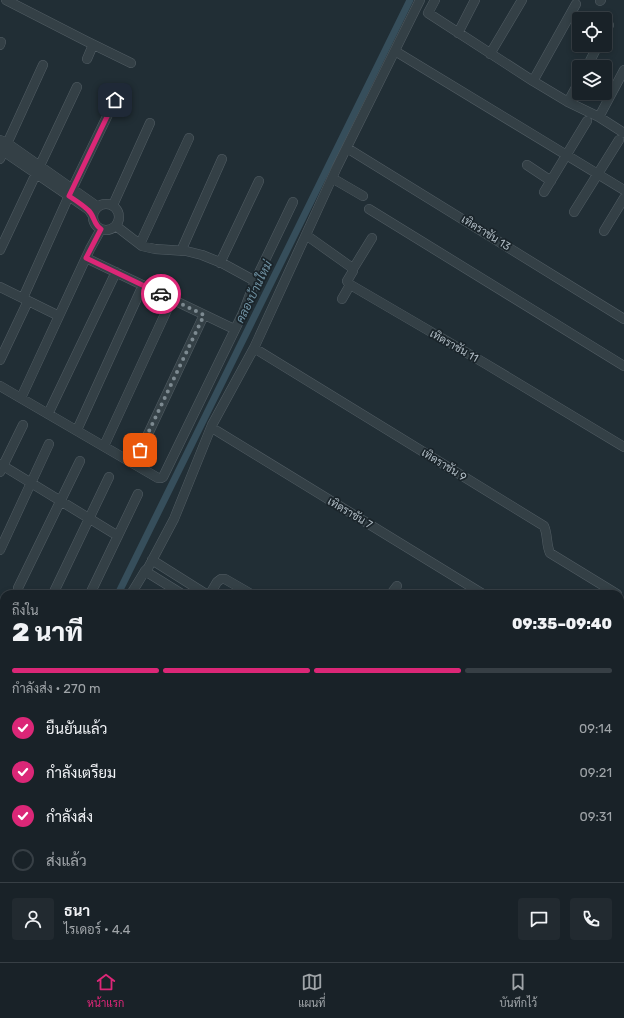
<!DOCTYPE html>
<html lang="th">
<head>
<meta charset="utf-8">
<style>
	body { margin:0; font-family:Rubik,Sarabun,sans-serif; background:#222a30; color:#f1f3f6; height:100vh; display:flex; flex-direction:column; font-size:15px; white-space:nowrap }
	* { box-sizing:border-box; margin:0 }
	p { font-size:13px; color:#9fa4a8 }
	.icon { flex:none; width:22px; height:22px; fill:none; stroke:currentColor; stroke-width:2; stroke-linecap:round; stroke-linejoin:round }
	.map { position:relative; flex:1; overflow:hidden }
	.panel { position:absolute; left:0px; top:590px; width:624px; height:372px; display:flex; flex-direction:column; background:#192228; border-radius:12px 12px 0 0; box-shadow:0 2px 6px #0003,0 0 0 1px #373f45 }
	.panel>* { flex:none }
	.fabs { position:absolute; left:572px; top:12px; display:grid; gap:8px }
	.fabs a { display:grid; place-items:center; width:40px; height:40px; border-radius:4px; background:#192228; box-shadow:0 2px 6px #0003,0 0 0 1px #373f45; font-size:20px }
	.pin { position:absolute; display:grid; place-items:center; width:34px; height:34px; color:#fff; margin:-17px; border-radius:8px; box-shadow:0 2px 6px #0006 }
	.courier { position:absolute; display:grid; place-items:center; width:40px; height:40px; margin:-20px; border:3px solid #db2777; border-radius:50%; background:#fff; color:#222; box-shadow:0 1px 5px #0007 }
	.summary em { font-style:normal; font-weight:800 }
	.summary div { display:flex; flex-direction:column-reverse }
	.summary { display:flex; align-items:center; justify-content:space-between; height:68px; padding:0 12px }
	h1 { font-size:26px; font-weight:800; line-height:30px }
	.bar { display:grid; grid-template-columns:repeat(4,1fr); gap:6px 4px; align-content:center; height:48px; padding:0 12px }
	.bar i { height:5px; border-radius:3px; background:#373f45 }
	.bar .selected { background:#db2777 }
	.bar p { grid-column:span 4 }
	.line { display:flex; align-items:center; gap:10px; padding:0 12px; border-top:1px solid #373f45 }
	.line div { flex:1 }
	.round { display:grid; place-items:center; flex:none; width:42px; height:42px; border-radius:4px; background:#222a30 }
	ol { padding:0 12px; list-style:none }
	li { display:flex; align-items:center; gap:12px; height:44px }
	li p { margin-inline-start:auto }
	li .icon { padding:4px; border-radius:50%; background:#db2777; color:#fff; stroke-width:4 }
	li:last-child { color:#9fa4a8 }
	li i { width:22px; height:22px; border:2px solid #373f45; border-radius:50% }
	.tab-bar { display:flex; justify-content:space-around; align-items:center; height:56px; border-top:1px solid #373f45; background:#192228; font-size:11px; color:#9fa4a8 }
	.tab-bar a { display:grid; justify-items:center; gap:2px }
	.tab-bar .selected { color:#db2777 }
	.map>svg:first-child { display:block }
	.water { fill:url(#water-rules) }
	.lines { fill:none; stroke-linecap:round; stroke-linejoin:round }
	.canal { stroke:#364e5b; stroke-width:7 }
	.minor-casing { stroke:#525d64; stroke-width:10 }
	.minor { stroke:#344046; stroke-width:9 }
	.done { stroke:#7d8a91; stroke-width:4; stroke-dasharray:0 7.2 }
	.route { stroke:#db2777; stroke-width:5 }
	.labels { text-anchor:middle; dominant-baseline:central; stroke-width:3.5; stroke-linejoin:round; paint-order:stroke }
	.street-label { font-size:11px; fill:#afbbc3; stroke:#1a242a }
	.water-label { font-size:12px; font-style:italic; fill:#7193a4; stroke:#1a242a }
</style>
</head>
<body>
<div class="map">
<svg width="624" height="962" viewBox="0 0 624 962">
	<defs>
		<pattern id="water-rules" width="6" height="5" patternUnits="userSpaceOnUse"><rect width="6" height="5" fill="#364e5b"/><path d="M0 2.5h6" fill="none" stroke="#516671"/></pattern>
	</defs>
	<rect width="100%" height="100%" fill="#212e35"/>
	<path class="water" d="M0,936L4,938V958H40L47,962H0Z"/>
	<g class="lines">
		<path class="canal" d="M118,594L410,0
			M0,845L4,836"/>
		<g class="minor-casing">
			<path id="minor" d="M6,0L86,41L131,63
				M435,0L428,13L533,81L568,102L599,117L624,133
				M600,1L601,0
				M605,32L609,25
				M458,33L475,0
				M0,45L1,42
				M395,51L624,190
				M490,54L522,0
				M87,59L93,45
				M587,67L598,45
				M533,81L576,4
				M568,102L579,82
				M599,117L624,70
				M0,140L7,143L98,207
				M347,148L624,319
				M0,149L69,196L89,210L93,216
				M0,159L43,65
				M527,165L551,181
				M332,178L363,196
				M544,192L587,121
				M93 217a13 13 0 1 1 26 0a13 13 0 1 1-26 0Z
				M113,205L150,123
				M369,209L624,366
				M574,212L619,140
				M116,226L142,246L155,249L186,251L202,255L222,263L255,281
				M604,231L624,198
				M306,235L351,267L353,271L347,281L349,284L486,364L624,447
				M140,244L189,138
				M0,250L77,87
				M181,251L222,159
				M86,258L234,329
				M220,263L259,181
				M353,269L372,238
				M0,287L59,316
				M23,298L72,189L115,100
				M342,299L350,285
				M254,348L544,526C548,535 546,544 550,553L617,594
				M0,360L28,301
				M0,386L158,478H161L163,477L243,313L255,281L293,202
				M21,398L90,249L101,229
				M48,414L116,272
				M77,430L143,285
				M217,431L483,594
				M104,446L172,299
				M0,464L118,536
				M134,464L204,315
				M0,472L23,425
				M0,550L49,444
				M152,560L206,594
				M18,588L80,461
				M53,594L109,477
				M90,594L138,494
				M131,594L145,571
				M182,594L145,571L148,568L174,519L212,425L254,348L337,167L420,0
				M210,594L217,582L221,579H225L251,594
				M391,594L397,586
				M0,629L4,631
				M620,678L624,680
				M0,710L1,711
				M620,759L624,761
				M620,807L624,810
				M620,855L624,857
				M0,871L4,864
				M620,901L624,903
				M0,902L4,904
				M91,958L98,962
				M272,958L279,962
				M126,962L128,958
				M175,962L177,958
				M221,962L223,958
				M401,962L403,958"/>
		</g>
		<use href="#minor" class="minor"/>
	</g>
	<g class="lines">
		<path class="done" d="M140,450L204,315L161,294"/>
		<path class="route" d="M115,100L69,196C75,200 83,205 88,210C95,216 93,224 101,229L86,258L161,294"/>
	</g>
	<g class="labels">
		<g class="street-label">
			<text transform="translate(486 233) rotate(32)">เทิดราชัน 13</text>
			<text transform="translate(454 346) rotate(30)">เทิดราชัน 11</text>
			<text transform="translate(444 465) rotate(32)">เทิดราชัน 9</text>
			<text transform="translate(350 513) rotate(31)">เทิดราชัน 7</text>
		</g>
		<g class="water-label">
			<text transform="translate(254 292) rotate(-64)">คลองบ้านใหม่</text>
		</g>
	</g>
</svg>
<div class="fabs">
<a><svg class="icon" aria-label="locate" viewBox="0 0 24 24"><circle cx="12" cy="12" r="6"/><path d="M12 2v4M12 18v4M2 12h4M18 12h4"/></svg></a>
<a><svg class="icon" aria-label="layers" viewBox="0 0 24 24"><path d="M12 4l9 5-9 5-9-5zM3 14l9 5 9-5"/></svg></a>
</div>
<div class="pin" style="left:140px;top:450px;background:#ea580c"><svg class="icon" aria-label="bag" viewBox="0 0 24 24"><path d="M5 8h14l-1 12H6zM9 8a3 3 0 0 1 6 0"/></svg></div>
<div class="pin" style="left:115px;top:100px;background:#1f2937"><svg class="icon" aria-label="home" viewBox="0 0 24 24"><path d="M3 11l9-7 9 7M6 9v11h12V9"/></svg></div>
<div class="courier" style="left:161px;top:294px"><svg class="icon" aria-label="car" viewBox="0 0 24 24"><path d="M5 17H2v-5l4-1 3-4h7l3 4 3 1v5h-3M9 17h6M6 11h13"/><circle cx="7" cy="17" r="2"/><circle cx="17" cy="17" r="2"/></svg></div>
<section class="panel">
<div class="summary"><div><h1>2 นาที</h1><p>ถึงใน</p></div><em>09:35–09:40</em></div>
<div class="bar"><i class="selected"></i><i class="selected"></i><i class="selected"></i><i></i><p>กำลังส่ง · 270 m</p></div>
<ol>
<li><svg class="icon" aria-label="check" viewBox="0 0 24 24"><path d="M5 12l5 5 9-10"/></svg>ยืนยันแล้ว<p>09:14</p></li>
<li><svg class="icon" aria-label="check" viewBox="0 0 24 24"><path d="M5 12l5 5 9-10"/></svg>กำลังเตรียม<p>09:21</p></li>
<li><svg class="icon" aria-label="check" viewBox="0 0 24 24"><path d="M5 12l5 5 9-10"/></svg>กำลังส่ง<p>09:31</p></li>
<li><i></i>ส่งแล้ว</li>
</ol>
<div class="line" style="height:72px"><a class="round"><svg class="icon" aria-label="person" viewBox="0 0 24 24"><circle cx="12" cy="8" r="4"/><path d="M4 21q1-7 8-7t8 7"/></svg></a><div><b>ธนา</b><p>ไรเดอร์ · 4.4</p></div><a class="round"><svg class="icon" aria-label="chat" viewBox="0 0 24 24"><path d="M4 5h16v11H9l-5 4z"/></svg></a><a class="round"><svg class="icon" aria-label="phone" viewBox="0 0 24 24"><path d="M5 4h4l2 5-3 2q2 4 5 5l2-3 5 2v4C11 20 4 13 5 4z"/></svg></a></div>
</section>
</div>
<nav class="tab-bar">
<a class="selected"><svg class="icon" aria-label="home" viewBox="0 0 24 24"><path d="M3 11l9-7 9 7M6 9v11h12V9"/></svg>หน้าแรก</a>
<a><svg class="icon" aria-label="map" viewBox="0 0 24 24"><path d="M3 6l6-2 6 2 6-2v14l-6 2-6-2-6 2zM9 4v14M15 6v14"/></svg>แผนที่</a>
<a><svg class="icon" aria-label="saved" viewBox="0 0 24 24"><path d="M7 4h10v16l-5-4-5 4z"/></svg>บันทึกไว้</a>
</nav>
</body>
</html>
